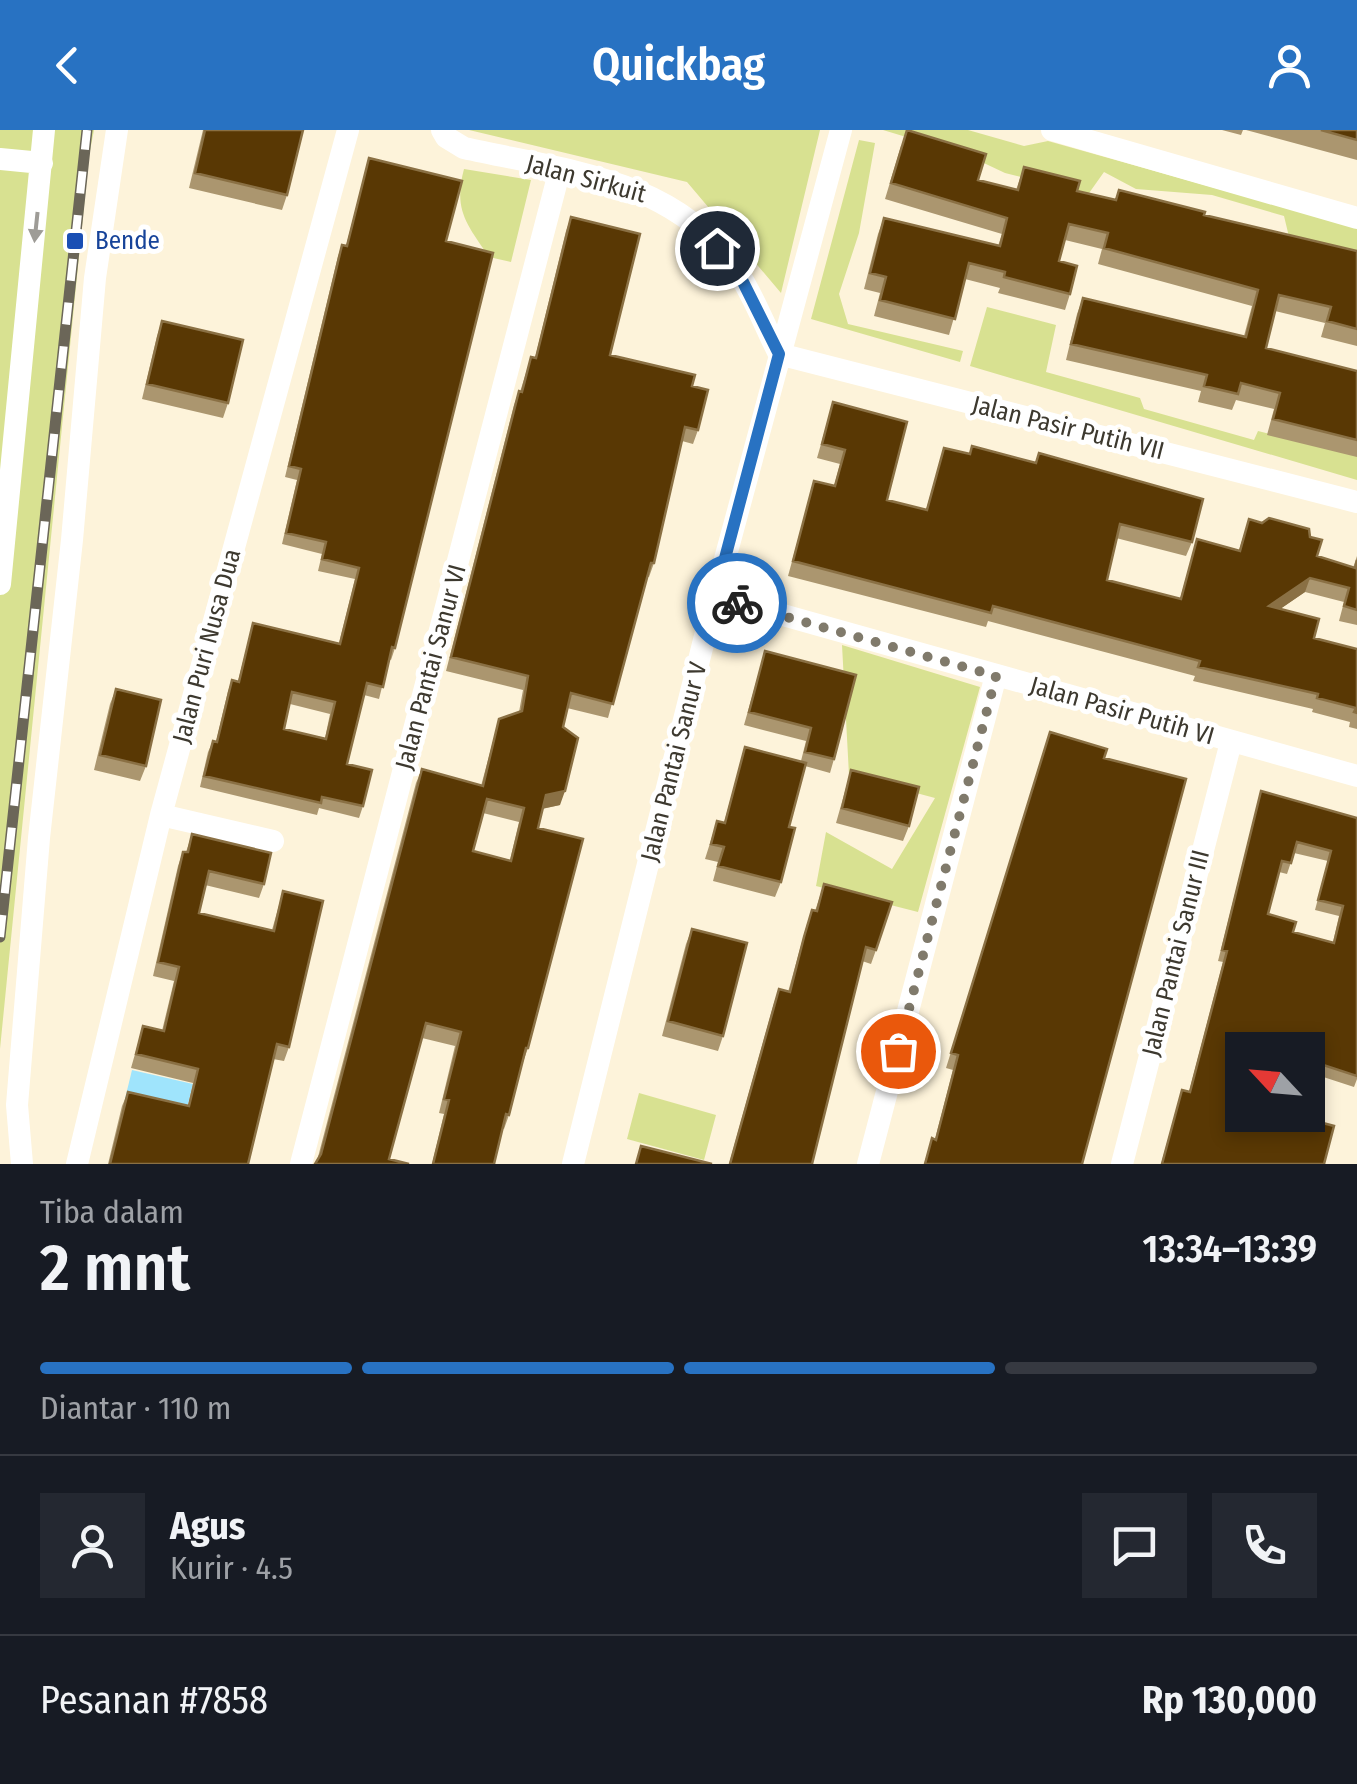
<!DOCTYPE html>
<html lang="id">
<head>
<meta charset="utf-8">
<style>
	body { margin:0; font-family:"Fira Sans Condensed",sans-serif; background:#242831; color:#f1f3f6; height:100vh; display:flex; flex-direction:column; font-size:38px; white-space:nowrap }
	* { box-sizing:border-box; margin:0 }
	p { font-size:32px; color:#9ea1a6 }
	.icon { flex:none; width:55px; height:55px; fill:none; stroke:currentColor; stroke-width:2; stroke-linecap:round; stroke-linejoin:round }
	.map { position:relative; height:1034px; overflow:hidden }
	.side { display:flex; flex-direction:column; background:#171b24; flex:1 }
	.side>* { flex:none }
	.needle { width:65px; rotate:296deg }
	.fabs { position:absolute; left:1225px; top:902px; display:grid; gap:20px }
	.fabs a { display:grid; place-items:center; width:100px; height:100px; border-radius:0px; background:#171b24; box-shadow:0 5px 15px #0003; font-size:50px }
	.pin { position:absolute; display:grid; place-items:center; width:85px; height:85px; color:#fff; margin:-42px; border:5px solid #fff; border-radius:50%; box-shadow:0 2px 10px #0007 }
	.courier { position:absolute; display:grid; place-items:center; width:100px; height:100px; margin:-50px; border:8px solid #2872c2; border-radius:50%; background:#fff; color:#222; box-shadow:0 2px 12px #0007 }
	.head em { font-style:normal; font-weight:600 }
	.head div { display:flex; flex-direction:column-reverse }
	.head { display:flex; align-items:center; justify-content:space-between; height:170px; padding:0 40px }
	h1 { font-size:65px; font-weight:600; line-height:75px }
	.bar { display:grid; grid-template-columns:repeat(4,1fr); gap:15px 10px; align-content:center; height:120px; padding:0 40px }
	.bar i { height:12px; border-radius:8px; background:#363941 }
	.bar .on { background:#2872c2 }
	.bar p { grid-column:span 4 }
	.line { display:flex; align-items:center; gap:25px; padding:0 40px; border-top:2px solid #363941 }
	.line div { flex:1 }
	.round { display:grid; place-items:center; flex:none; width:105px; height:105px; border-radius:0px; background:#242831 }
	header { display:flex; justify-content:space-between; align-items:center; height:130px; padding:0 40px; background:#2872c2; color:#fff; font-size:45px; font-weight:600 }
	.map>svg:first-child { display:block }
	.green { fill:#d8e191 }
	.water { fill:#9fe4fc }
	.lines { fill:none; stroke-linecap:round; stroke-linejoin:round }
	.minor { stroke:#fff; stroke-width:22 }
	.rail-casing { stroke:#6b6658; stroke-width:11 }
	.rail { stroke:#fff; stroke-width:8; stroke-dasharray:22; stroke-linecap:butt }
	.wall { fill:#ab966f; fill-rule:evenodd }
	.shaded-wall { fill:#8a7044 }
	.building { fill:#593804; stroke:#8a7044; stroke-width:2.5; fill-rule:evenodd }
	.oneway { fill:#9e9c97 }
	.done { stroke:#807a6b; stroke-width:10; stroke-dasharray:0 18 }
	.route { stroke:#2872c2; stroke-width:12 }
	.transit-dot { fill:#1a4fb4; stroke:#fff; stroke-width:4 }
	.labels { text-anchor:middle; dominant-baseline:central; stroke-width:10; stroke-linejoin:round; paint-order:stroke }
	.street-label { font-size:25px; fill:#3d392f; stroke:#fff }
	.transit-label { font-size:25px; fill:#164399; stroke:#fff; text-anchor:start }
</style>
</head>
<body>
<header><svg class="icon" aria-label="back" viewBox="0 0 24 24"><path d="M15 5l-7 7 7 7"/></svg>Quickbag<svg class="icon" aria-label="person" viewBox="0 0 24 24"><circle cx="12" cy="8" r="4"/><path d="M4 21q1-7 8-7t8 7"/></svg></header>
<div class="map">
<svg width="1357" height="1034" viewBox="0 0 1357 1034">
	<rect width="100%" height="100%" fill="#fdf3da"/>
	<path class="green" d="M0,0H94L89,26L0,919Z
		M469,0H820L781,163L687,52Z
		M883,0H968L1024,16L1048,11L1357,98V123L1290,111L1284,86L1212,65L1136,59L1104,42L1082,73L1071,59L1005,43L969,26Z
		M859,10L875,13L859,103L839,164L848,194L963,221L960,232L811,189Z
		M464,39L531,50L511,132L489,127C467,94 453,80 464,39Z
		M987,177L1056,195L1046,242L1140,268L1144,279L1254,310L1258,301L1349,323L1357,322V350L970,236Z
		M842,515L980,557L918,782L816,756L826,702L892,739L935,668L849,645Z
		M639,963L716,985L704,1030L627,1009Z"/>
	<path class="water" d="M132,940L193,954L185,987L124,973Z"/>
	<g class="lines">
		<path class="minor" d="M442,0L446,7L464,18C562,40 677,48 737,141C754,166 765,197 779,224L1357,372
			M1052,0L1357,88
			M0,29L42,33
			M0,454L44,0
			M715,466L1357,646
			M161,685L273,711
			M22,1034L17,975L39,708L72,410L95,148L117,0
			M77,1034L161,685L348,0
			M301,1034L560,39
			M573,1034L715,466L841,0
			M868,1034L996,545
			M1122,1034L1231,612"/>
		<g class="rail-casing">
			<path id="rail" d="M0,807L87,0"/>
		</g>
		<use href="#rail" class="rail"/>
	</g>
	<path class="wall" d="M203,0H303L287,65L282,80L189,58Z
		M1222,0H1243L1241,5Z
		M1246,0H1357V30Z
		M901,16L978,50L1016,60L1024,37L1077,61L1115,70L1119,60L1204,85L1357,121V216L1321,207L1325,193L1275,181L1266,218L1357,241V327L1267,305L1274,279L1236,270L1232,280L1198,272L1201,261L1066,230L1077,184L1083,168L1244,206L1252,176L1098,134L1102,119L1065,110L1059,131L1070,164L1065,180L998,163L1000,158L965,149L949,205L874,186L880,163L864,159L878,104L884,88L998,116L1002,104L885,69Z
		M369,28L446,111L395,518L391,530L389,529L379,569L364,565L347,634L363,676L359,688L319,678L317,685L200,657L208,622L213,611L216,612L228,561L232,550L238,551L253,493L339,513L355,449L318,441L322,424L282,414L297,350L285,347L338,126L342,115L346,116ZM290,574L330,584L325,608L284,599Z
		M571,87L610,225L692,256L698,300L693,314L682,311L654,433L649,447H647L608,588L567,578L563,597L560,675L542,679L538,698L528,918L523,932H522L509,985L504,999L502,998L494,1034H432L444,984L439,983L455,916L422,908L318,1027L416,653L422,639L481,656L499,589L519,582L523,560L446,541L514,275L519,261L520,262L531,227L535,228L566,101ZM483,683L519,692L510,730L473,721Z
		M162,191L228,273L223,288L142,269L157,206Z
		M833,272L887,370L926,380L944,318L969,324L972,316L1035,333L1039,323L1192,412L1186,426L1116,408L1107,450L1180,469L1197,409L1239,420L1249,389L1310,407L1317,426L1353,438L1357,426V495L1339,491L1344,472L1305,462L1280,479L1314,508L1357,519V599L1349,597L1350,592L1312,582L1313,579L1193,551L1195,546L988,491L986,497L788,446L814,351L834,356L840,334L817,328Z
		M765,521L834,629L830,643L805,636L789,697L781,752L775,767L713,751L718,732L705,729L717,691L724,693L745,617L801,631L806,611L744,595Z
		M116,559L146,636L140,651L94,640L110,574Z
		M1050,602L1104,628L1082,1034H924L932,1008L935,1009L953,940L946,938Z
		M851,640L909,696L903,711L836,693Z
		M1261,661L1357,688V949L1354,957L1308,942V920H1242V985L1324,1034H1161L1182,960L1189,962L1223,832L1218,831ZM1294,723L1328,731L1315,780L1339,786L1333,812L1293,802L1268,784L1279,742L1287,744Z
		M192,704L264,754L259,768L205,755L199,783L272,800L283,761L289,917L284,931L273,929L248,1034H108L122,976L128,962L188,976L193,953L131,938L143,896L162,901L174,851L153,846L178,736L183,722H186Z
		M824,754L876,820L871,834L862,831L812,1034H729L774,873L779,859L788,862L807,794L815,781Z
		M692,799L723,906L718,921L662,906L686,814Z"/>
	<path class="shaded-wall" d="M1310,448L1305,462L1264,490L1269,476Z
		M565,661L560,675L541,679L546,665Z"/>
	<path class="building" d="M205,0H303L287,65L195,43Z
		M907,0L986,24L978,50L1018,60L1024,37L1080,51L1077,61L1116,70L1119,60L1205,82L1204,85L1357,121V199L1327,191L1331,177L1279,165L1266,218L1357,241V310L1273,289L1280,263L1241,253L1238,264L1204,256L1207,245L1071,214L1083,168L1246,207L1258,160L1104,118L1108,103L1069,94L1059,131L1077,136L1070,164L1004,147L1005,142L969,133L955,189L880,170L886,147L870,143L884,88L1000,116L1007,88L891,53Z
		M1321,0H1357V10Z
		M369,28L462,51L446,111L493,123L395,518L392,517L383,557L367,553L347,634L372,640L363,676L322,667L321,673L204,646L213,611L217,612L232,550L239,552L253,493L340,514L359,438L322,429L326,412L286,403L301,339L289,336L342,115L347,116ZM292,562L335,572L326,609L284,599Z
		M571,87L640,104L610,225L695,245L692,256L708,260L698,300L685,297L654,433H651L613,574L571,563L563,597L578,608L565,661L546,665L538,698L583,709L528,918H526L509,985L506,984L494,1034H433L449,970L444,969L461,902L426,893L389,1029L409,1034H315L321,1024L422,639L483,656L499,589L522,581L528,546L451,527L519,261L522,262L531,227L536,228ZM487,669L524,678L511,731L473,721Z
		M162,191L243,210L228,273L147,254Z
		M833,272L907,292L887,370L927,380L944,318L970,324L972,316L1036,333L1039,323L1203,369L1192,412L1120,394L1107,450L1181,469L1197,409L1240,421L1249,389L1262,393L1269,388L1309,399L1310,407L1322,410L1317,426L1355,438L1357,430V480L1344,476L1349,458L1310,448L1269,476L1319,489L1314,508L1357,519V583L1354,582L1356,578L1317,568L1318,564L1198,537L1200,531L993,476L991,483L793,431L814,351L835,356L845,320L822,314Z
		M765,521L856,545L834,629L805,622L811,598L749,582Z
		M116,559L161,570L146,636L100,625Z
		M1050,602L1107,619L1104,628L1186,649L1082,1034H925L932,1008L936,1010L958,925L951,923Z
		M745,617L806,633L789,697L795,698L781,752L718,736L724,717L711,714L717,691L725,693Z
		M851,640L919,657L909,696L842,678Z
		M1261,661L1357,688V946L1308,930V920H1276L1260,915L1259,920H1242V985H1293L1334,996L1324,1034H1162L1182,960L1190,962L1227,821L1222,820ZM1297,712L1331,721L1318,770L1343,776L1334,813L1293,802L1296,792L1268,784L1282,731L1291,733Z
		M192,704L271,723L264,754L209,741L199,783L274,801L283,761L323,771L289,917L277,914L248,1034H110L128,962L189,976L198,939L136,924L143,896L164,901L179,837L158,832L183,722H188Z
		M824,754L892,772L876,820L866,817L812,1034H730L779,859L790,862L804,807L812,780L817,781Z
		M692,799L747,813L723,906L668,891Z
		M641,1016L712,1034H636Z"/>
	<defs><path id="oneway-solid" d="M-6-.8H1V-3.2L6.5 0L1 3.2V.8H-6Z" transform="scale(2.5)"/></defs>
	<use class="oneway" href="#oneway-solid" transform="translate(36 97) rotate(96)"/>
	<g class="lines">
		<path class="done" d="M737,473L996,546L898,921"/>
		<path class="route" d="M717,118L737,140L779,224L715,466L737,473"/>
	</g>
	<rect class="transit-dot" x="65" y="101" width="20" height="20" rx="5"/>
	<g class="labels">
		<g class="street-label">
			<text transform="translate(586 49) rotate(15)">Jalan Sirkuit</text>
			<text transform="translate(1068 298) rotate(14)">Jalan Pasir Putih VII</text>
			<text transform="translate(207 516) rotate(-75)">Jalan Puri Nusa Dua</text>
			<text transform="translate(431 537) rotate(-75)">Jalan Pantai Sanur VI</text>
			<text transform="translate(1122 581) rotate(16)">Jalan Pasir Putih VI</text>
			<text transform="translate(674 632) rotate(-76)">Jalan Pantai Sanur V</text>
			<text transform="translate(1176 823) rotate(-76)">Jalan Pantai Sanur III</text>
		</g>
		<g class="transit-label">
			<text x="95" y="111">Bende</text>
		</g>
	</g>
</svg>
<div class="fabs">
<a><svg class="needle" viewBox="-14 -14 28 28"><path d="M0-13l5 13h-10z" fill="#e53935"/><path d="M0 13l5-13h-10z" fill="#9ea1a6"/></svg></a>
</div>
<div class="pin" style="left:898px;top:921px;background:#ea580c"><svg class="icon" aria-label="bag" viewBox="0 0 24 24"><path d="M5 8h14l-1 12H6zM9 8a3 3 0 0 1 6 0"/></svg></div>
<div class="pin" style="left:717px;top:118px;background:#1f2937"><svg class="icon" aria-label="home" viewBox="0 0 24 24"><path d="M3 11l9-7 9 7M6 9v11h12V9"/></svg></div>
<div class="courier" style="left:737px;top:473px"><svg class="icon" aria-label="bike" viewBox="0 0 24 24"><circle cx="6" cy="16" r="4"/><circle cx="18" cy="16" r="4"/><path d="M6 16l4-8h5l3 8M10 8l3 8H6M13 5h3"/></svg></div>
</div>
<section class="side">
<div class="head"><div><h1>2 mnt</h1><p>Tiba dalam</p></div><em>13:34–13:39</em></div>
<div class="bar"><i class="on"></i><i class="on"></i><i class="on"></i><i></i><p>Diantar · 110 m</p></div>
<div class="line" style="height:180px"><a class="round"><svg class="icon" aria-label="person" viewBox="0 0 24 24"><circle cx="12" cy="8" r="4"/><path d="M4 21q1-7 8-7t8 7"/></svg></a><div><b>Agus</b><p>Kurir · 4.5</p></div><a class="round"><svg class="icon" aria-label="chat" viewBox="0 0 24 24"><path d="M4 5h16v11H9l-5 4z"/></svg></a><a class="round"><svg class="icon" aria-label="phone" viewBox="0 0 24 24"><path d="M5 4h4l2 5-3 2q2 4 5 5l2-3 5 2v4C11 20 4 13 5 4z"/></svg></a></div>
<div class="line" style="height:130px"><div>Pesanan #7858</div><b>Rp 130,000</b></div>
</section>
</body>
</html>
